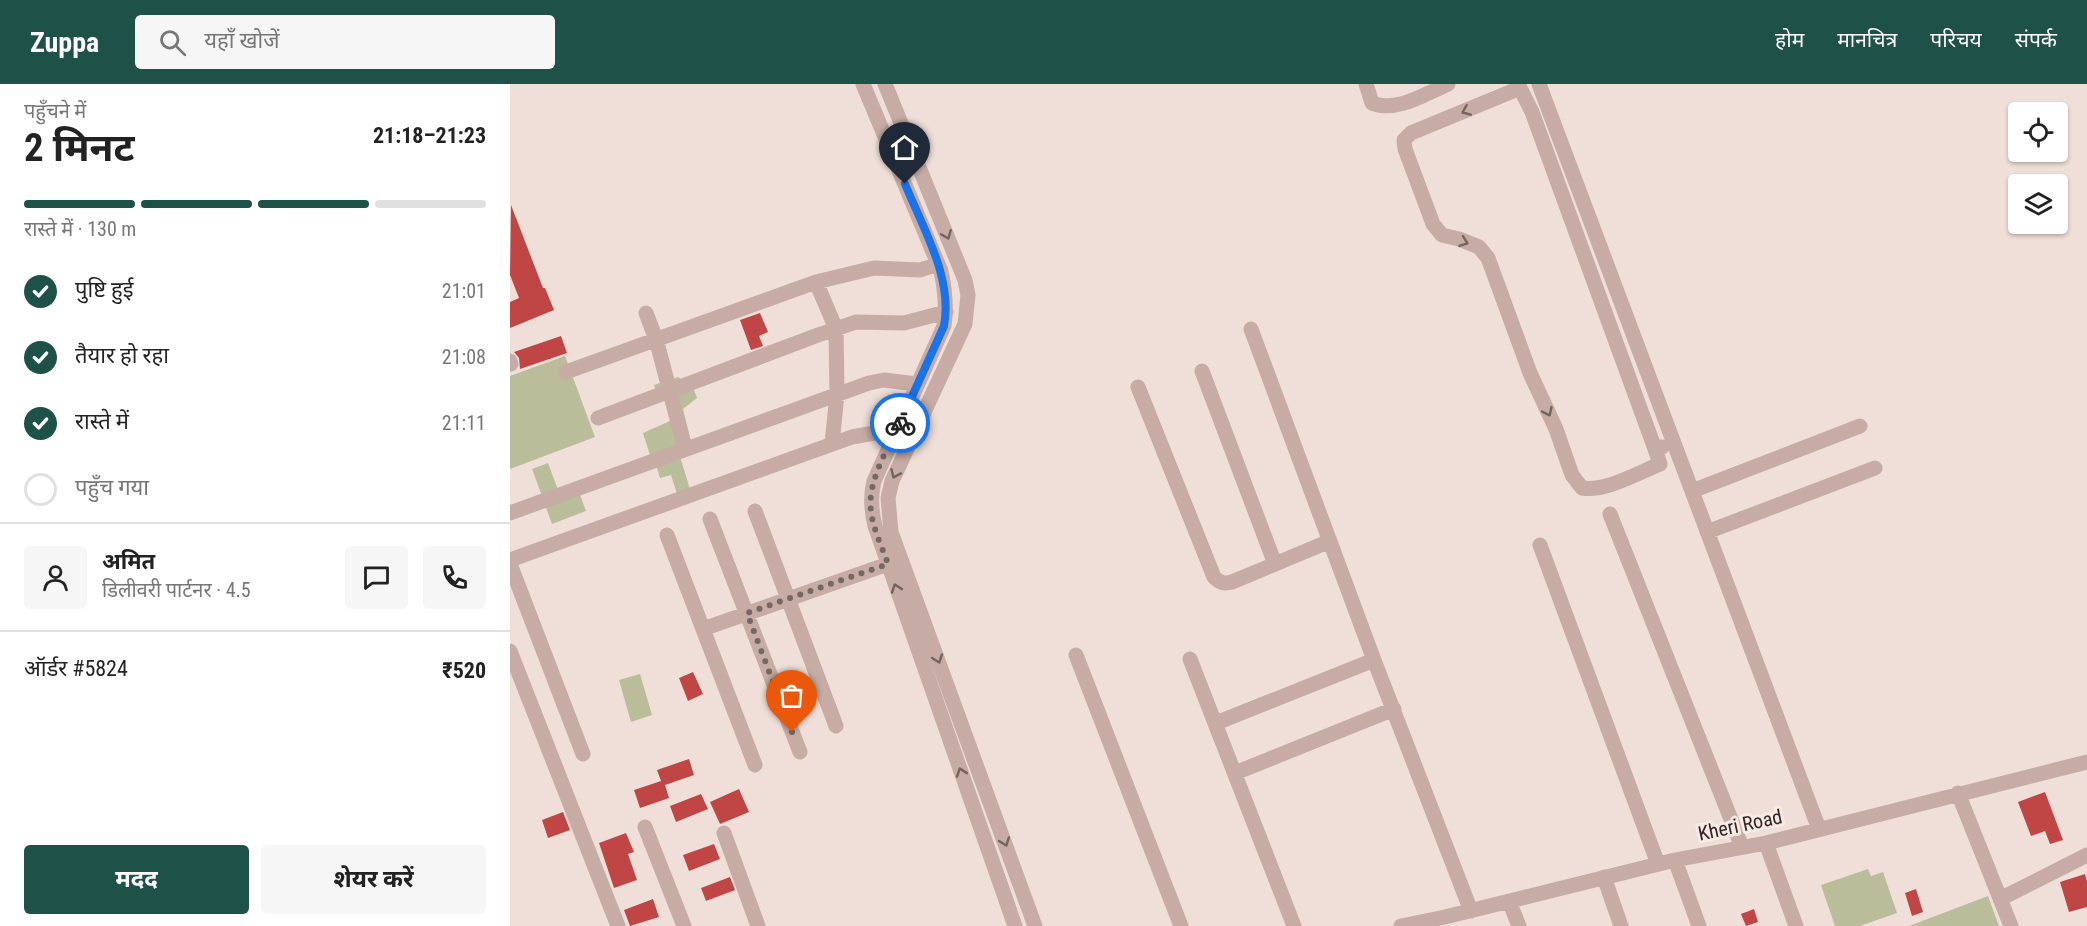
<!DOCTYPE html>
<html lang="hi">
<head>
<meta charset="utf-8">
<style>
	body { margin:0; font-family:"Roboto Condensed","Noto Sans Devanagari",sans-serif; background:#f6f6f6; color:#222; height:100vh; display:flex; flex-direction:column; font-size:22px; white-space:nowrap }
	* { box-sizing:border-box; margin:0 }
	p { font-size:20px; color:#767676 }
	.icon { flex:none; width:33px; height:33px; fill:none; stroke:currentColor; stroke-width:2; stroke-linecap:round; stroke-linejoin:round }
	.map { position:relative; flex:1; overflow:hidden }
	.details { display:flex; flex-direction:column; background:#fff; width:510px }
	.details>* { flex:none }
	.controls { position:absolute; left:1498px; top:18px; display:grid; gap:12px }
	.controls a { display:grid; place-items:center; width:60px; height:60px; border-radius:6px; background:#fff; box-shadow:0 2px 4px #0004; font-size:30px }
	.pin { position:absolute; display:grid; place-items:center; width:51px; height:51px; color:#fff; margin:-62px -26px; border-radius:50% 50% 50% 0; rotate:-45deg; box-shadow:0 0 6px #0007 }
	.pin .icon { rotate:45deg }
	.courier { position:absolute; display:grid; place-items:center; width:60px; height:60px; margin:-30px; border:4px solid #1a73e8; border-radius:50%; background:#fff; color:#222; box-shadow:0 2px 8px #0007 }
	.summary em { font-style:normal; font-weight:700 }
	.summary div { display:flex; flex-direction:column-reverse }
	.summary { display:flex; align-items:center; justify-content:space-between; height:102px; padding:0 24px }
	h1 { font-size:39px; font-weight:700; line-height:45px }
	.bar { display:grid; grid-template-columns:repeat(4,1fr); gap:9px 6px; align-content:center; height:72px; padding:0 24px }
	.bar i { height:8px; border-radius:4px; background:#e0e0e0 }
	.bar .selected { background:#1e5148 }
	.bar p { grid-column:span 4 }
	.line { display:flex; align-items:center; gap:15px; padding:0 24px; border-top:2px solid #e0e0e0 }
	.line div { flex:1 }
	.round { display:grid; place-items:center; flex:none; width:63px; height:63px; border-radius:6px; background:#f6f6f6 }
	ol { padding:0 24px; list-style:none }
	li { display:flex; align-items:center; gap:18px; height:66px }
	li p { margin-inline-start:auto }
	li .icon { padding:6px; border-radius:50%; background:#1e5148; color:#fff; stroke-width:4 }
	li:last-child { color:#767676 }
	li i { width:33px; height:33px; border:3px solid #e0e0e0; border-radius:50% }
	.cta { display:flex; gap:12px; margin-top:auto; padding:12px 24px }
	.cta a { flex:1; height:69px; border-radius:6px; background:#1e5148; color:#fff; font-size:24px; font-weight:700; line-height:69px; text-align:center }
	.cta a+a { background:#f6f6f6; color:#222 }
	header { display:flex; align-items:center; gap:36px; box-sizing:border-box; height:84px; padding:0 30px; background:#1e5148; color:#fff }
	header strong { font-size:28px }
	nav { display:flex; gap:33px; margin-inline-start:auto; font-size:21px }
	.search { width:420px; height:54px; background:#f6f6f6; display:flex; align-items:center; gap:15px; box-sizing:border-box; padding:0 21px; border-radius:6px; color:#767676; font-size:22px }
	main { display:flex; flex:1; min-height:0 }
	.map>svg:first-child { display:block }
	.green { fill:#babd99 }
	.building { fill:#c04646 }
	.lines { fill:none; stroke-linecap:round; stroke-linejoin:round }
	.minor { stroke:#c6aca5; stroke-width:15 }
	.oneway { stroke:#75635f }
	.done { stroke:#746764; stroke-width:6; stroke-dasharray:0 10.8 }
	.route { stroke:#1a73e8; stroke-width:8 }
	.labels { text-anchor:middle; dominant-baseline:central; stroke-width:6; stroke-linejoin:round; paint-order:stroke }
	.street-label { font-size:20px; fill:#322726; stroke:#f8eae4 }
</style>
</head>
<body>
<header>
<strong>Zuppa</strong>
<div class="search"><svg class="icon" aria-label="search" viewBox="0 0 24 24"><circle cx="10" cy="10" r="6"/><path d="M15 15l6 6"/></svg>यहाँ खोजें</div>
<nav><a>होम</a><a>मानचित्र</a><a>परिचय</a><a>संपर्क</a></nav>
</header>
<main>
<section class="details">
<div class="summary"><div><h1>2 मिनट</h1><p>पहुँचने में</p></div><em>21:18–21:23</em></div>
<div class="bar"><i class="selected"></i><i class="selected"></i><i class="selected"></i><i></i><p>रास्ते में · 130 m</p></div>
<ol>
<li><svg class="icon" aria-label="check" viewBox="0 0 24 24"><path d="M5 12l5 5 9-10"/></svg>पुष्टि हुई<p>21:01</p></li>
<li><svg class="icon" aria-label="check" viewBox="0 0 24 24"><path d="M5 12l5 5 9-10"/></svg>तैयार हो रहा<p>21:08</p></li>
<li><svg class="icon" aria-label="check" viewBox="0 0 24 24"><path d="M5 12l5 5 9-10"/></svg>रास्ते में<p>21:11</p></li>
<li><i></i>पहुँच गया</li>
</ol>
<div class="line" style="height:108px"><a class="round"><svg class="icon" aria-label="person" viewBox="0 0 24 24"><circle cx="12" cy="8" r="4"/><path d="M4 21q1-7 8-7t8 7"/></svg></a><div><b>अमित</b><p>डिलीवरी पार्टनर · 4.5</p></div><a class="round"><svg class="icon" aria-label="chat" viewBox="0 0 24 24"><path d="M4 5h16v11H9l-5 4z"/></svg></a><a class="round"><svg class="icon" aria-label="phone" viewBox="0 0 24 24"><path d="M5 4h4l2 5-3 2q2 4 5 5l2-3 5 2v4C11 20 4 13 5 4z"/></svg></a></div>
<div class="line" style="height:78px"><div>ऑर्डर #5824</div><b>₹520</b></div>
<div class="cta"><a>मदद</a><a>शेयर करें</a></div>
</section>
<div class="map">
<svg width="1577" height="842" viewBox="0 0 1577 842">
	<rect width="100%" height="100%" fill="#efdfd8"/>
	<path class="green" d="M55,272L85,353L0,385V292Z
		M168,293L183,303L187,314L173,325L181,357L140,371L133,349L169,333L165,304L147,310L144,301Z
		M168,366L182,412L169,416L161,391L150,394L144,374Z
		M38,379L48,406L32,412L22,385Z
		M67,403L76,427L42,440L33,415Z
		M130,590L142,631L121,638L109,596Z
		M1358,785L1361,792L1373,788L1387,829L1350,842H1325L1311,801Z
		M1478,812L1489,842H1399Z"/>
	<path class="building" d="M1,121L33,204H35L44,226L0,244V218L9,214L0,191Z
		M250,229L258,248L249,252L253,262L241,266L230,236Z
		M51,252L57,269L10,285L9,274L4,268Z
		M183,588L193,610L178,617L169,594Z
		M179,675L184,691L155,701L159,714L130,724L124,706L151,697L147,686Z
		M229,705L239,728L210,740L200,718Z
		M1535,708L1553,756L1540,760L1535,747L1521,752L1508,718Z
		M191,710L198,725L166,738L160,722Z
		M53,728L60,746L38,754L32,736Z
		M116,749L124,768L118,770L127,796L104,804L89,759Z
		M204,760L210,775L179,787L173,771Z
		M1575,790L1577,798V823L1559,828L1550,798Z
		M220,793L225,806L196,817L191,804Z
		M1406,805L1413,828L1402,832L1395,809Z
		M143,815L149,833L120,842L114,826Z
		M1244,825L1248,838L1236,842L1231,830Z"/>
	<g class="lines">
		<path class="minor" d="M353,0L431,187C435,206 437,223 434,242L364,397C360,413 361,426 365,442L505,842
			M375,0L455,196L458,211L455,240L382,397L378,414L381,448L525,842
			M856,0L862,19C886,29 915,10 938,0
			M1008,0L1022,28L1145,365L1152,363
			M1029,0L1309,745
			M1010,4L901,49L894,56L895,65L923,140L932,151L949,155L969,163L978,174L1020,289L1046,345L1062,391L1072,404C1095,408 1128,389 1150,380L1145,365
			M306,198L326,245L327,310L322,360
			M136,229L146,255L175,365
			M741,245L864,576L961,827
			M0,277L1,280
			M692,287L765,480
			M56,288L306,198L364,184L410,186L428,180
			M628,303L704,493C710,499 714,500 722,498L820,457
			M88,334L308,251L346,238L394,239L436,228
			M1182,407L1350,342
			M245,427L326,642
			M0,429L359,299L374,296L407,300
			M1100,430L1232,763
			M200,435L290,668
			M1197,448L1365,384
			M157,451L245,681
			M1030,461L1148,780
			M0,476L342,353L387,345
			M0,480L73,670
			M193,545L378,480
			M0,567L108,842
			M566,571L671,842
			M680,575L784,842
			M706,639L864,576
			M725,689L884,625
			M1448,709L1501,842
			M135,743L174,842
			M214,749L248,842
			M1256,759L1286,842
			M1165,776L1189,842
			M1094,793L1111,842
			M1490,815L1577,771
			M999,817L1009,842
			M891,842L935,833L1165,776L1256,759L1577,678"/>
	</g>
	<defs><path id="oneway-chevron" d="M-2-3.5L2.5 0L-2 3.5" fill="none" stroke-width="1.6" stroke-linecap="round" stroke-linejoin="round" transform="scale(1.5)"/></defs>
	<g class="oneway">
		<use href="#oneway-chevron" transform="translate(956 27) rotate(157)"/>
		<use href="#oneway-chevron" transform="translate(437 151) rotate(68)"/>
		<use href="#oneway-chevron" transform="translate(954 158) rotate(20)"/>
		<use href="#oneway-chevron" transform="translate(1038 328) rotate(65)"/>
		<use href="#oneway-chevron" transform="translate(385 390) rotate(114)"/>
		<use href="#oneway-chevron" transform="translate(386 504) rotate(-109)"/>
		<use href="#oneway-chevron" transform="translate(428 575) rotate(70)"/>
		<use href="#oneway-chevron" transform="translate(451 688) rotate(-109)"/>
		<use href="#oneway-chevron" transform="translate(495 758) rotate(70)"/>
	</g>
	<g class="lines">
		<path class="done" d="M282,648L237,529L378,480C372,463 363,445 361,427C357,397 378,365 390,339"/>
		<path class="route" d="M390,339L434,242C443,194 413,144 395,100"/>
	</g>
	<g class="labels">
		<g class="street-label">
			<text transform="translate(1230 741) rotate(-12)">Kheri Road</text>
		</g>
	</g>
</svg>
<div class="controls">
<a><svg class="icon" aria-label="locate" viewBox="0 0 24 24"><circle cx="12" cy="12" r="6"/><path d="M12 2v4M12 18v4M2 12h4M18 12h4"/></svg></a>
<a><svg class="icon" aria-label="layers" viewBox="0 0 24 24"><path d="M12 4l9 5-9 5-9-5zM3 14l9 5 9-5"/></svg></a>
</div>
<div class="pin" style="left:282px;top:648px;background:#ea580c"><svg class="icon" aria-label="bag" viewBox="0 0 24 24"><path d="M5 8h14l-1 12H6zM9 8a3 3 0 0 1 6 0"/></svg></div>
<div class="pin" style="left:395px;top:100px;background:#1f2937"><svg class="icon" aria-label="home" viewBox="0 0 24 24"><path d="M3 11l9-7 9 7M6 9v11h12V9"/></svg></div>
<div class="courier" style="left:390px;top:339px"><svg class="icon" aria-label="bike" viewBox="0 0 24 24"><circle cx="6" cy="16" r="4"/><circle cx="18" cy="16" r="4"/><path d="M6 16l4-8h5l3 8M10 8l3 8H6M13 5h3"/></svg></div>
</div>
</main>
</body>
</html>
